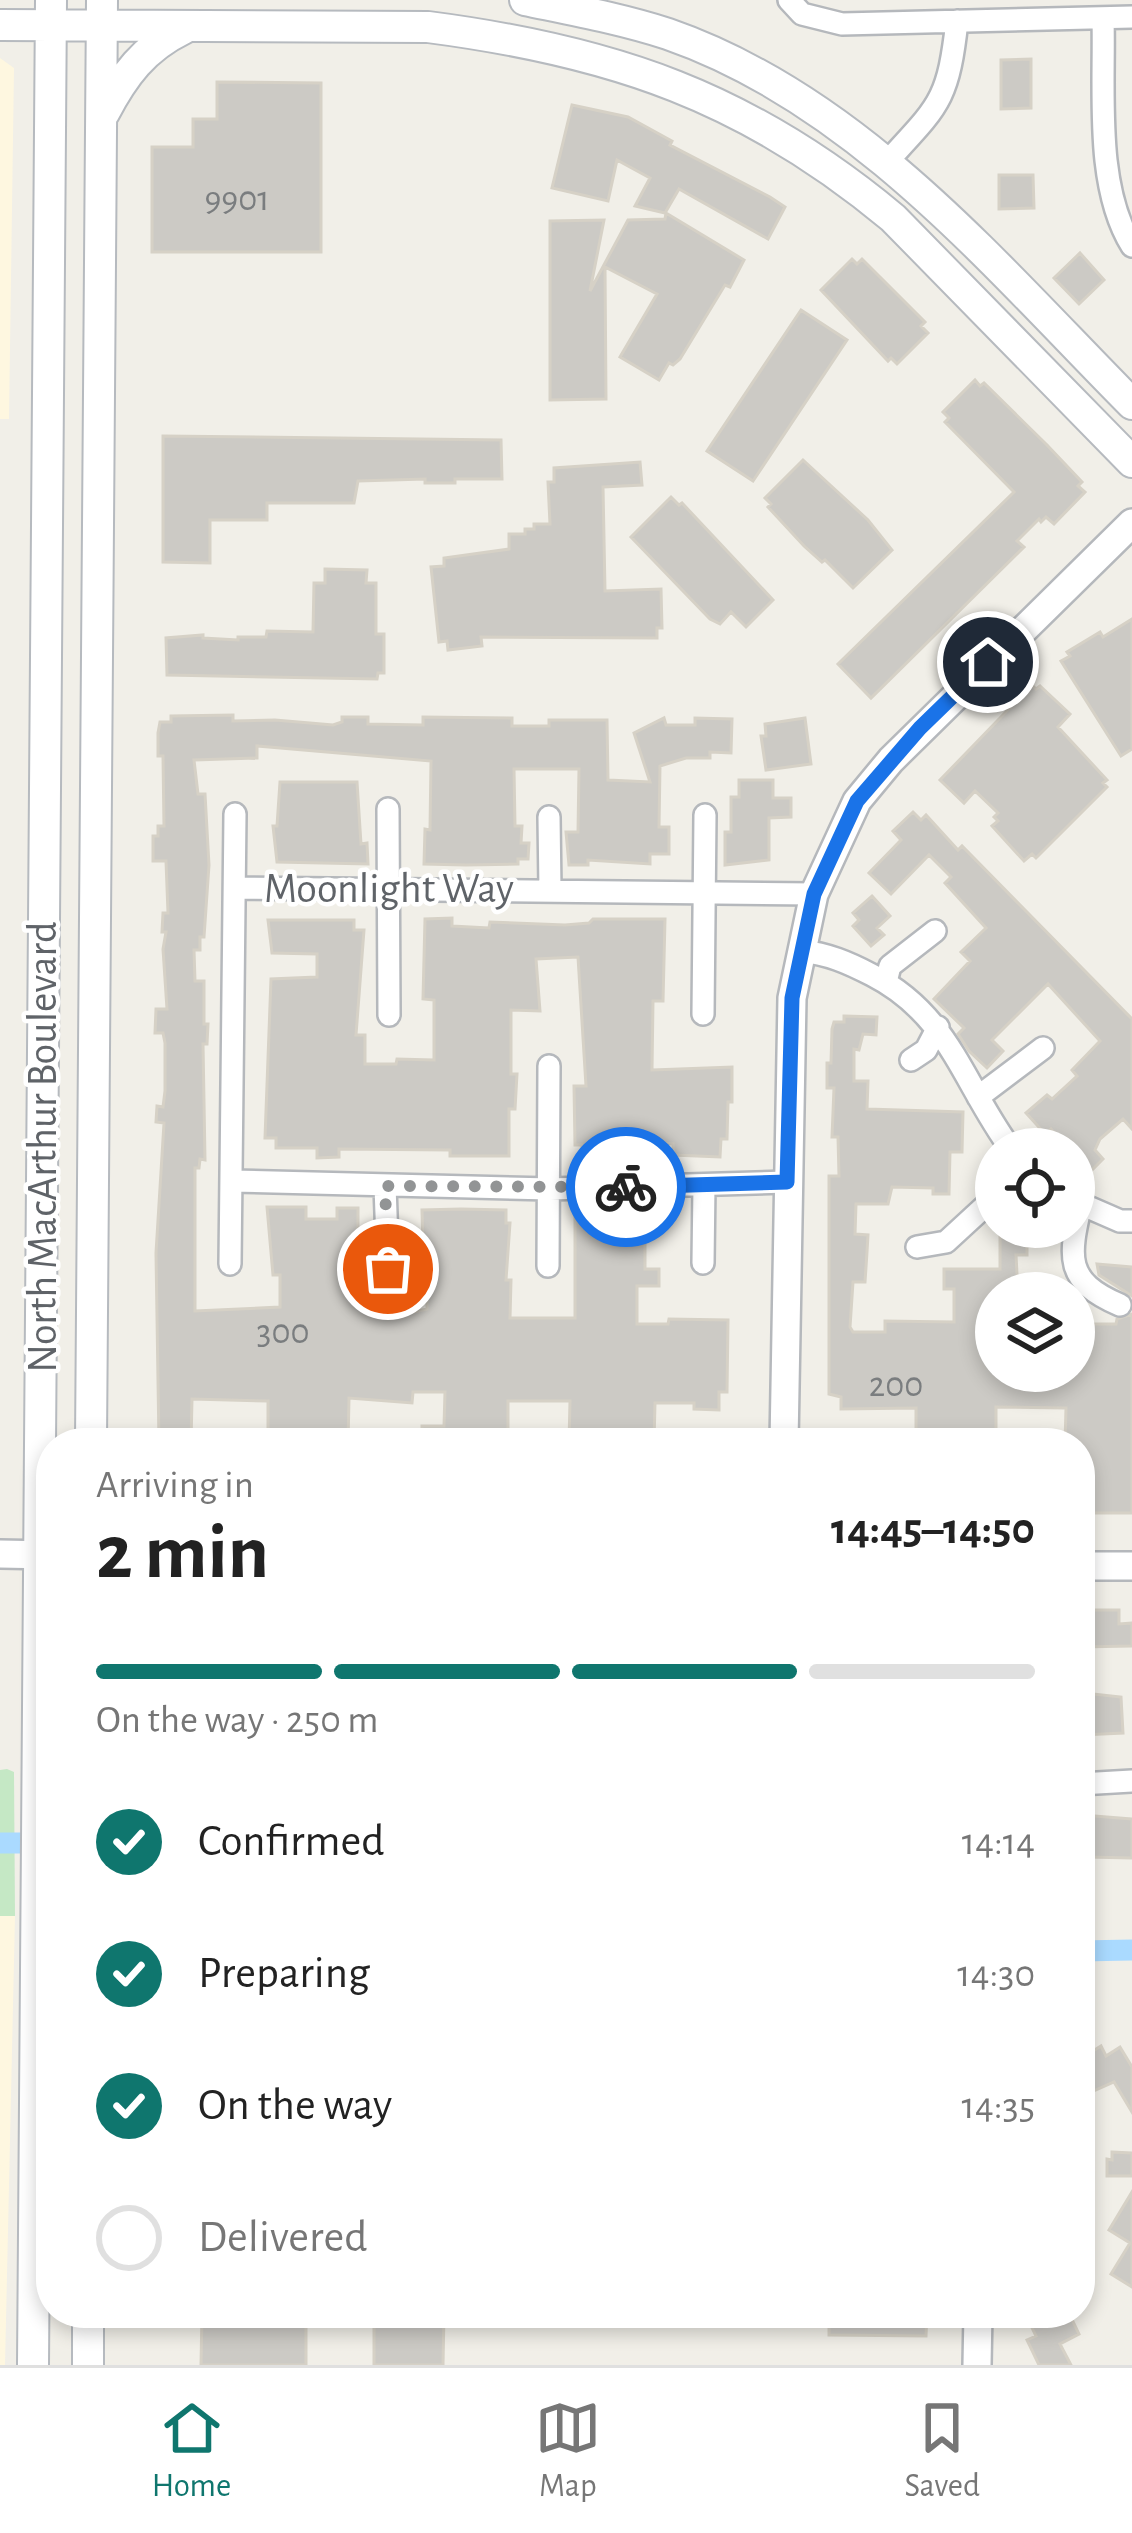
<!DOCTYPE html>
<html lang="en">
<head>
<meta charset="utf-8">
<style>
	body { margin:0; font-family:"Alegreya Sans",sans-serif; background:#f6f6f6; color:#222; height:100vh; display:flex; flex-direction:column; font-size:45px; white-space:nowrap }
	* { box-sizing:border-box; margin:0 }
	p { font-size:39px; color:#767676 }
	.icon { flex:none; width:66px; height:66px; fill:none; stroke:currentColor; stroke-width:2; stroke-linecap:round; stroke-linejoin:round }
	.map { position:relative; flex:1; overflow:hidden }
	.panel { position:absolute; left:36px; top:1428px; width:1059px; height:900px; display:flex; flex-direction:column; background:#fff; border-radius:48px; box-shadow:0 6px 18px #0003 }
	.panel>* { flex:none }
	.buttons { position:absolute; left:975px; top:1128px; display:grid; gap:24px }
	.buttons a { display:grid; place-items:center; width:120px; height:120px; border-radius:50%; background:#fff; box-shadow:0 6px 18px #0003; font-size:60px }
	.pin { position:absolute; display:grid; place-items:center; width:102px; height:102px; color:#fff; margin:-51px; border:6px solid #fff; border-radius:50%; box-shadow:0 3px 12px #0007 }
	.courier { position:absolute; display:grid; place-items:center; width:120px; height:120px; margin:-60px; border:9px solid #1a73e8; border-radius:50%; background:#fff; color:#222; box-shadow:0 3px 15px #0007 }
	.headline em { font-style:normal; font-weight:700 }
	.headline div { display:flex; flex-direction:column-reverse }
	.headline { display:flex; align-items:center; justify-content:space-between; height:204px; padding:0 60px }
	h1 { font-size:78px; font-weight:700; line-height:90px }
	.bar { display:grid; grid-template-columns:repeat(4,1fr); gap:18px 12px; align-content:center; height:144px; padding:0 60px }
	.bar i { height:15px; border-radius:9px; background:#e0e0e0 }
	.bar .current { background:#0f766e }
	.bar p { grid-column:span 4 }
	ol { padding:0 60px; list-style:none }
	li { display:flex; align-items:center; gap:36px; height:132px }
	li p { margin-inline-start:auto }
	li .icon { padding:12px; border-radius:50%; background:#0f766e; color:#fff; stroke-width:4 }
	li:last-child { color:#767676 }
	li i { width:66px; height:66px; border:6px solid #e0e0e0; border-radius:50% }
	.menu { display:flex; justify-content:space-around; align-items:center; height:168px; border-top:3px solid #e0e0e0; background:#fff; font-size:33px; color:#767676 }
	.menu a { display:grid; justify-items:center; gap:6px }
	.menu .current { color:#0f766e }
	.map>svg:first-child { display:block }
	.commercial { fill:#fef7e0 }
	.green { fill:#c5e8c5 }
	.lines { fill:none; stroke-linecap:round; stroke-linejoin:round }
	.canal { stroke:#aadaff; stroke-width:21 }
	.building { fill:#cccac5; stroke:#d6d1c6; stroke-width:3 }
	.minor-casing { stroke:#b5b8bc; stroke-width:26 }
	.tertiary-casing { stroke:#b5b8bc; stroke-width:32 }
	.secondary-casing { stroke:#b6babf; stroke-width:34 }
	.minor { stroke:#fff; stroke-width:21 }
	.tertiary { stroke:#fff; stroke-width:27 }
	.secondary { stroke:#fff; stroke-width:30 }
	.done { stroke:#929495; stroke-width:12; stroke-dasharray:0 21.6 }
	.route { stroke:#1a73e8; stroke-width:15 }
	.labels { text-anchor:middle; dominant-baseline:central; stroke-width:9; stroke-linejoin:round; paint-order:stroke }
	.number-label { font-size:36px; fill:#7a7d7f }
	.street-label { font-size:42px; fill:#5f6368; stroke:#fff }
</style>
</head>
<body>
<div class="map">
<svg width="1132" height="2365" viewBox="0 0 1132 2365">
	<rect width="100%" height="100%" fill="#f1efe8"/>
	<path class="commercial" d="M0,58L14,68L9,419H0Z
		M0,1916H15L5,2365H0Z"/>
	<path class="green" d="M7,1769L14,1772L15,1916H0V1770Z"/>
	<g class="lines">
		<path class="canal" d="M0,1843H47
			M1080,1951L1132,1950"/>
	</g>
	<path class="building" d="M1031,59V108L1001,109V60Z
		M217,82L321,83V252H152V147H193V119H217Z
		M572,105L628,117L672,141L670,145L770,197L785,207L768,239L679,189L665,213L635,206L650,178L617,160L608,201L552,188Z
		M999,175H1033L1034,208L999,209Z
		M666,213L744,260L730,287L725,285L680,359L673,365L669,363L659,380L620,357L657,294L605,267L606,399L550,400V221L604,220L590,291L628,220L665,219Z
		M1080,253L1104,280L1079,304L1054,278Z
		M852,259L857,264L862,259L925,322L921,326L928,333L897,364L891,358L888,361L821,290Z
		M801,310L847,340L753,481L707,451Z
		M975,380L980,386L984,383L1047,445L1082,482L1078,486L1085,492L1054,524L1046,517L1041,522L1039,519L1017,541L1024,547L871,698L838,664L1014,492L945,422L949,418L943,412Z
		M163,436L501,440L502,479H455V483H425V479L358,481L354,503H267V520H210V563L163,562Z
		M803,460L868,520L892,550L853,588L825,560L822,562L804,546L768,507L771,504L765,498Z
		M640,462L642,485L603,487L605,591L661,589L662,628H657V638L481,637L482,646L448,650L447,641L439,642L431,567L444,566V558L509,549V534H525V529H534V524H550L548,482H554V468Z
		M671,497L679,505L682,503L773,600L746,627L731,612L720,624L710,619L631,537Z
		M325,569L367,570L366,583H376V634H384V673H378L377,679L167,675L166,638L203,635V638L238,640V637H266L267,631L313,632L314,583H325Z
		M1132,619V749L1121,756L1061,661L1070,656L1067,652L1100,632L1103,637Z
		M1032,685L1036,689L1040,686L1070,714L1058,727L1107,780L1103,783L1107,787L1036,858L1032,854L1024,861L992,826L998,821L994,817L998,813L975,791L964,803L940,780Z
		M233,715V721L275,720L333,725L342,722V717H368V724L423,725V717L512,718V726H549V720H607L608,780L650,782L634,733L664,718L666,725H695V718L732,719L731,753L710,752V758H686L660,766L659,827H669V854H650V864L588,860V865H569L566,832H578L579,769H514L515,826H522L521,843H529L528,859H518V864L466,865L424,864L425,829L430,830L431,761L257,746V758L194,760L198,794H205L209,865L204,937H200V950H194L195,981H204V1024H208L207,1044H203L205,1160L200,1159L199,1168H195V1311L280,1307V1275H273L267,1207H306V1219H337V1208H358V1307H386V1312L409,1313L427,1309V1248H423L422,1210L461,1209L506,1210V1223H510L506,1280H511L510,1318H575V1210H657L656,1232L645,1235V1269H659V1286H637V1324H668L669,1319L728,1320L727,1392H719V1410L694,1409V1403H655L654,1443H569L570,1401H508V1443H422V1426H444L445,1392H413L412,1403L349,1398L348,1443H280L268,1441V1401L192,1399L191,1443H159L156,1253L164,1123L156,1122L157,1106L163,1107L165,1091V1043L163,1033H155L156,1009H167L163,949L166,932H162L163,913H168L166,861H153V836H158V826H164L163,756H158V733L160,722H171V716Z
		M805,718L811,764L766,770L761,736H766L765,724Z
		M739,780H773V798H791V817L769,818V860L725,865V832H731V797H739Z
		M280,782H357L361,844L367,843L368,864L277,862L273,826H277Z
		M913,812L921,820L926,815L958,850L962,846L1132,1019V1129L1123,1119L1100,1139L1095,1150L1103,1159L1090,1172L1074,1155V1149H1069L1051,1129L1046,1135L1026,1113L1047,1095L1052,1099L1077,1076L1072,1070L1100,1041L1048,984L992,1040L1003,1051L987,1068L969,1051L958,1034L964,1028L934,999L970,961L961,952L986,928L945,883L951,877L929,855L891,894L869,873L901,840L893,831Z
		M872,896L890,916L877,928L884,935L871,946L853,926L859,920L853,913Z
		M452,918V926L489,928L490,922L565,925L589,923L593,919H665L663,1001H653L652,1070L732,1067V1102H728L727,1139H721L720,1157L673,1155V1144L640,1142L638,1156L582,1157V1145H575L574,1086H586L578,957L536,959L540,1011L511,1010V1074H517L515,1109H509V1156H450V1150L339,1149V1157L317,1158V1148H276V1138H265L271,979L317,977V954L272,953L268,920H354V930H364L356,1035H365V1064H396L397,1059L434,1060V1000L423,999L425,919Z
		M844,1016L877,1017L876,1035L863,1034L859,1050L854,1049V1081H868L867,1109L963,1112L962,1152H950L949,1194H933V1188L892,1187L888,1204H856L855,1234L868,1235L867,1252L865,1282H853L850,1327L853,1332H885V1321L954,1322V1289H944V1269H1000V1231H1007V1227H1035V1246H1027V1255H1016L1018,1293H996V1371H1074V1324H1116L1117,1319L1132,1314V1513H1082V1456L1080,1443H1065L1066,1408L996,1407V1443H916V1408L841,1409V1397L829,1394V1176H839L838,1137H832L834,1088H827V1063H831L832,1029L834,1022H844Z
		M1097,1264L1132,1267V1296L1099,1275Z
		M1080,1610H1119V1624L1132,1623V1646L1080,1647Z
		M1084,1693L1121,1697L1123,1733L1082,1735Z
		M1082,1815L1132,1819V1858L1088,1857V1852L1080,1851Z
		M1080,2028L1093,2051L1101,2046L1106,2056L1120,2047L1132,2067V2112L1114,2082L1080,2097Z
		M1112,2152L1132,2153V2176H1107V2159L1112,2160Z
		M1132,2192V2287L1111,2274L1130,2243L1109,2230Z
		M202,2313H306V2365H201Z
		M422,2313H444L443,2365H374V2315Z
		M829,2313H927L926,2336L829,2335Z
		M1025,2313H1069L1079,2334L1060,2344L1071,2365H1039L1027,2340L1036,2336Z"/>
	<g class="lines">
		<g class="minor-casing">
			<path id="minor" d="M789,0L802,14L842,24L1132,17
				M1103,18C1105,89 1094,185 1132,246
				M886,163C939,105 948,102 957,21
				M388,809L389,1015
				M549,817L550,890
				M236,888L814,894
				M801,951C828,954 847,962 872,975C950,1015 963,1084 1011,1149
				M886,982L890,966L935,931
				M703,1014L705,815
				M911,1060L926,1050L938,1027
				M978,1097L1043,1048
				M232,1181L550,1189L787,1182
				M385,1186L388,1269
				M1074,1201L1120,1221H1132
				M1081,1204C1069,1257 1064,1281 1120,1305
				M917,1247L946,1242L996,1196
				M703,1263L704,1185
				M230,1264L235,814
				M548,1266L549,1066
				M1080,1784L1132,1781"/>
		</g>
		<g class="tertiary-casing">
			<path id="tertiary" d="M784,1443L792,998L814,894L857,801L891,760L1132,523
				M0,1554L51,1555
				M1080,1566H1132
				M977,2365L978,2313"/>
		</g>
		<g class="secondary-casing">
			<path id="secondary" d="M525,0C573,10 622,19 668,34C858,100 995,266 1132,404
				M0,25L428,27C613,51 748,97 893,218L1132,462
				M104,113C124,75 144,48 183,29
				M91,1443L102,0
				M33,2365L51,0
				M88,2365V2313"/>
		</g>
		<use href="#minor" class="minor"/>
		<use href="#tertiary" class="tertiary"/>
		<use href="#secondary" class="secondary"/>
	</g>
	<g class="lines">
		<path class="done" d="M388,1269L385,1186L626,1187"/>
		<path class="route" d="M626,1187L787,1182L792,998L814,894L857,801L920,728L988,662"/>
	</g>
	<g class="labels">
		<g class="number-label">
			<text x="237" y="199">9901</text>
			<text x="283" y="1332">300</text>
			<text x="896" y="1385">200</text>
		</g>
		<g class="street-label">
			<text x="389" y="889">Moonlight Way</text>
			<text transform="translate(43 1147) rotate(-90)">North MacArthur Boulevard</text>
		</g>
	</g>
</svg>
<div class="buttons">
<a><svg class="icon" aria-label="locate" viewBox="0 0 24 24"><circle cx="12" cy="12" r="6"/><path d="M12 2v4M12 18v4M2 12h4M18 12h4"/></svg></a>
<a><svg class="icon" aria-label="layers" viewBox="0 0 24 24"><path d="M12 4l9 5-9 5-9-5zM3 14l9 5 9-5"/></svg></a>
</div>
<div class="pin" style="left:388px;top:1269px;background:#ea580c"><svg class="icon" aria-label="bag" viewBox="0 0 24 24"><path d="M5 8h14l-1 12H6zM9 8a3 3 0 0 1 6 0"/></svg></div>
<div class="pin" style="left:988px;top:662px;background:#1f2937"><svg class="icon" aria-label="home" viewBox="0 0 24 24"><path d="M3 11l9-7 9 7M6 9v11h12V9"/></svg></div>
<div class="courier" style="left:626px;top:1187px"><svg class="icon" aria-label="bike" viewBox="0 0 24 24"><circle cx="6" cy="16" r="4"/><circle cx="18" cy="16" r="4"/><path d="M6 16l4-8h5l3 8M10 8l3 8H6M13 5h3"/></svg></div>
<section class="panel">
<div class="headline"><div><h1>2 min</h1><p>Arriving in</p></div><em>14:45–14:50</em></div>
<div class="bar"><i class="current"></i><i class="current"></i><i class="current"></i><i></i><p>On the way · 250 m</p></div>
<ol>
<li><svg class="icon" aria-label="check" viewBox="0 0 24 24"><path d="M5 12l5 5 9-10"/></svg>Confirmed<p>14:14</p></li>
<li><svg class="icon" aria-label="check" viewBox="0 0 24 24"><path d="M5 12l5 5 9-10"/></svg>Preparing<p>14:30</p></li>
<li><svg class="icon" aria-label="check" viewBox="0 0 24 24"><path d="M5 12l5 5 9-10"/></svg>On the way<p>14:35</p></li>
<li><i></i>Delivered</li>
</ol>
</section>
</div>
<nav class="menu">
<a class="current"><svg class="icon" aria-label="home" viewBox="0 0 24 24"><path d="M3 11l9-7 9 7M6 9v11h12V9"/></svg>Home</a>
<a><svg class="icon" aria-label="map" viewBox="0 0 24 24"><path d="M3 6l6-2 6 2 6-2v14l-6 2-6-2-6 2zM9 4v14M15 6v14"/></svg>Map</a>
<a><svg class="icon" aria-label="saved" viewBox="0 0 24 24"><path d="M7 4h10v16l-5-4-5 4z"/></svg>Saved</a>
</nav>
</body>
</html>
